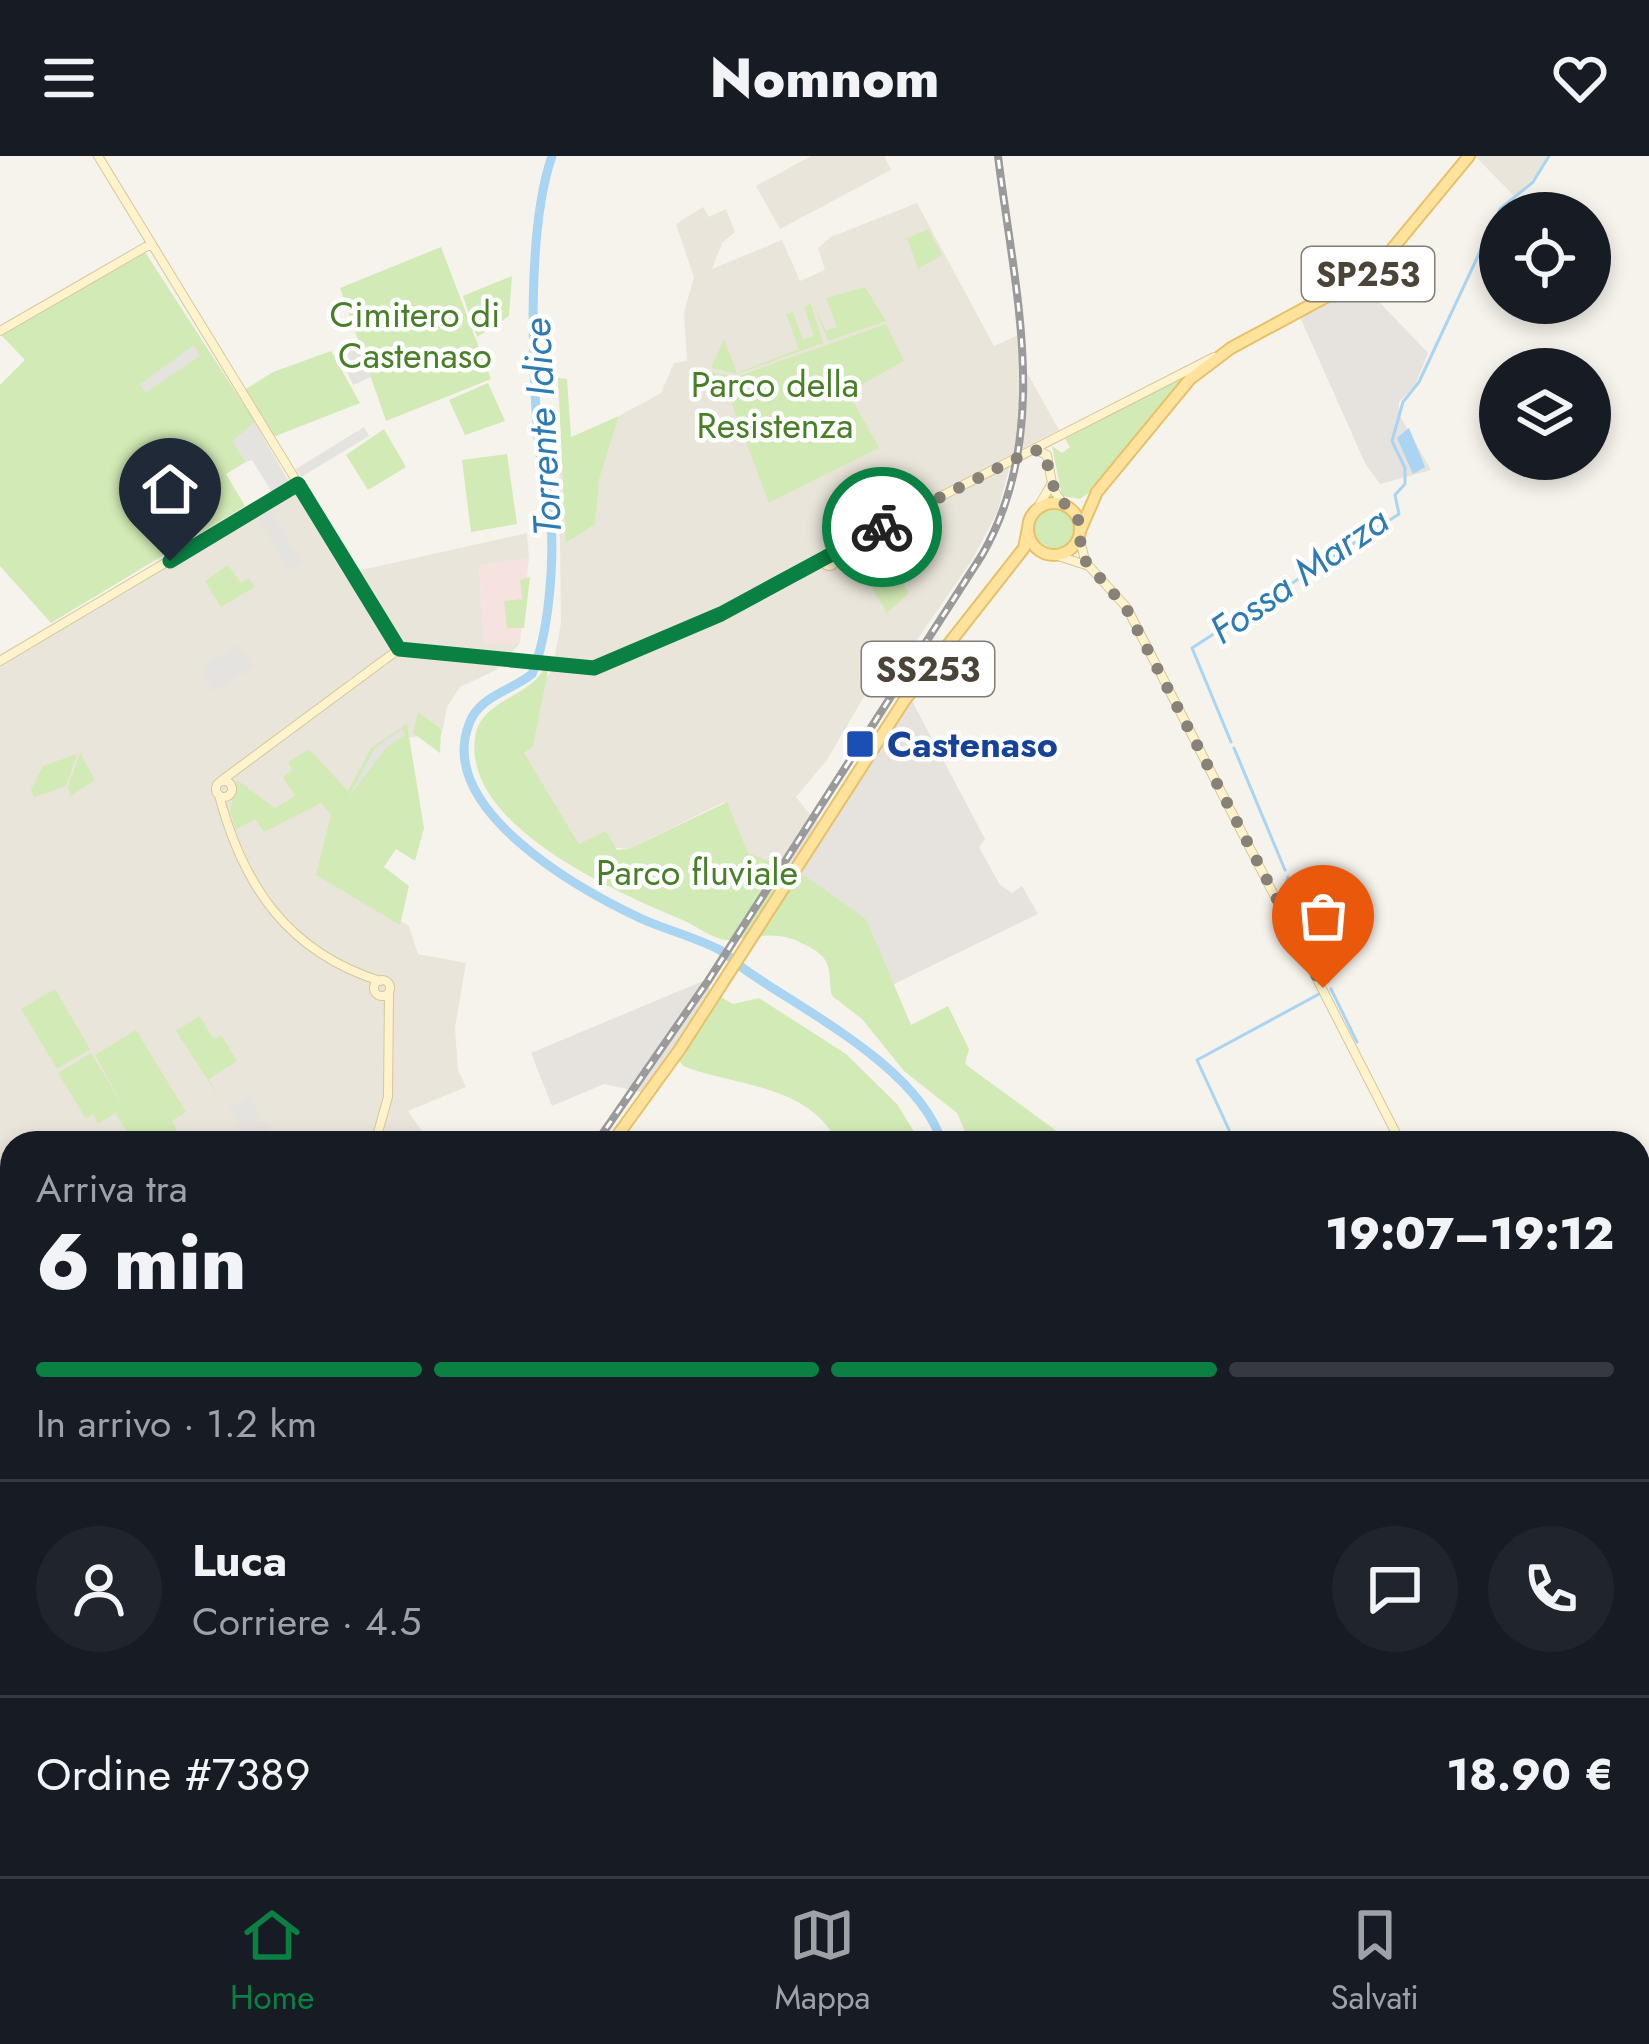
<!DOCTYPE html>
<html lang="it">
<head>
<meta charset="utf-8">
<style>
	body { margin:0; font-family:Jost,sans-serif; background:#20242c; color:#f1f3f6; height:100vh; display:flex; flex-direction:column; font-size:45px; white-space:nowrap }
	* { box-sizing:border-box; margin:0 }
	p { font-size:39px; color:#9ea1a6 }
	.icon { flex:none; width:66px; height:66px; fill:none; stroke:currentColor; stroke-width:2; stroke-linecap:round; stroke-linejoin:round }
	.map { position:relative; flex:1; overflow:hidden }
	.drawer { position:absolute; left:0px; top:975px; width:1650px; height:747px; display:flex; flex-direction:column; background:#171b24; border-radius:36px 36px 0 0; box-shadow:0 6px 18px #0003 }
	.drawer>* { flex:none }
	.controls { position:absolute; left:1479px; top:36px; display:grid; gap:24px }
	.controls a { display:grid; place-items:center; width:132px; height:132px; border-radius:50%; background:#171b24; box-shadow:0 6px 18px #0003; font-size:60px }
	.pin { position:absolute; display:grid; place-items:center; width:102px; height:102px; color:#fff; margin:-123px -51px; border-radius:50% 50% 50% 0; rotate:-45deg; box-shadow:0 0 12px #0007 }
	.pin .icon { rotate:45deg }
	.courier { position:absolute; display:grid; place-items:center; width:120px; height:120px; margin:-60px; border:9px solid #0b8043; border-radius:50%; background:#fff; color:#222; box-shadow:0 3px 15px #0007 }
	.overview em { font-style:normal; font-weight:800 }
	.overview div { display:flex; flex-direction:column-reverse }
	.overview { display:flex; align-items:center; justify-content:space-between; height:204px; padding:0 36px }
	h1 { font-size:78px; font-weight:800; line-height:90px }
	.bar { display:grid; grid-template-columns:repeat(4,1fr); gap:18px 12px; align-content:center; height:144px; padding:0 36px }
	.bar i { height:15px; border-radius:9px; background:#363941 }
	.bar .on { background:#0b8043 }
	.bar p { grid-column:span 4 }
	.line { display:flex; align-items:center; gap:30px; padding:0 36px; border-top:3px solid #363941 }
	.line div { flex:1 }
	.round { display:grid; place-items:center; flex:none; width:126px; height:126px; border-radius:63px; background:#20242c }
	header { display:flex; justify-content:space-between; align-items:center; height:156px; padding:0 36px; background:#171b24; font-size:54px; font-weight:800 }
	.tab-bar { display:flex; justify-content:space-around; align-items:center; height:168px; border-top:3px solid #363941; background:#171b24; font-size:33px; color:#9ea1a6 }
	.tab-bar a { display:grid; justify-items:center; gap:6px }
	.tab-bar .on { color:#0b8043 }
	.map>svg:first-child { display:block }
	.residential { fill:#eae5da }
	.industrial { fill:#e6e2dd }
	.medical { fill:#f6e3e0 }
	.green { fill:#d2eab5 }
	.parking { fill:#e5e3e0 }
	.water { fill:#a9d4f2 }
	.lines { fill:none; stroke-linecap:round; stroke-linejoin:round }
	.stream { stroke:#a9d4f2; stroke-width:3 }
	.river { stroke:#a9d4f2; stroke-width:9 }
	.secondary-casing { stroke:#d6c79b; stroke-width:10 }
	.primary-casing { stroke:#e6c16a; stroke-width:14 }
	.secondary { stroke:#fff3cd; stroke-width:8 }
	.primary { stroke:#ffe39c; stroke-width:10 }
	.rail-casing { stroke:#9a9a9a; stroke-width:8 }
	.rail { stroke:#fff; stroke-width:3; stroke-dasharray:9; stroke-linecap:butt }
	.done { stroke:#878178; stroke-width:12; stroke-dasharray:0 21.6 }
	.route { stroke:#0b8043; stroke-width:15 }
	.transit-dot { fill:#1a4fb4; stroke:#fff; stroke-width:4.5 }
	.labels { text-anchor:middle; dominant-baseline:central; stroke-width:9; stroke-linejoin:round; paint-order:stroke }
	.shield { fill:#fff; stroke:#817c74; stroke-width:3 }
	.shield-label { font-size:33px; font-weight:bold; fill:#4b4439 }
	.park-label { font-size:36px; fill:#4a7f2a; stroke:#fff }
	.transit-label { font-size:36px; font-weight:bold; fill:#164399; stroke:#fff; text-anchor:start }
	.water-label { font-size:39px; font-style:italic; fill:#2e7ab2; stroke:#fff }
</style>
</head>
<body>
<header><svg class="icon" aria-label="menu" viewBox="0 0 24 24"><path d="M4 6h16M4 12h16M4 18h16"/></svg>Nomnom<svg class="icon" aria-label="heart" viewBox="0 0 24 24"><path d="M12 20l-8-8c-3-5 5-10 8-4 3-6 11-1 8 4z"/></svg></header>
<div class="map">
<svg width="1649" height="1720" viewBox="0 0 1649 1720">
	<rect width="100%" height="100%" fill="#f6f3ec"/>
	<path class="residential" d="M811,0H884L891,14L780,73L756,30Z
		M1475,0H1547L1536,20L1514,40Z
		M917,47L994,190L1021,178L1024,211L1059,274L1013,298L997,357L972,404L895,516L880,513L827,604L796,641L812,661L778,715L763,713L741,696L724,646L629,693L579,688L524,598L540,528L552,515L561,467L559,306L604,305L619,260L661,237L674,207L687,205L684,157L694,121L676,68L703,51L709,61L726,53L735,76L722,87L712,113L782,84L800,125L825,114L818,92L831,81Z
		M293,328L353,416L527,377L529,402L479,410L484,487H520L496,514L460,531L447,551L442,577L399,583L343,729L409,770L418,798L466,807L455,872L458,914L466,931L408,955L430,987H12V1130L0,1110V498Z"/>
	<path class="industrial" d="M1363,129L1428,197L1415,229L1399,246V258L1431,314L1380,328L1365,307L1300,161Z
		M912,545L985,683L979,691L1000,729L1012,737L1022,730L1038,758L892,829L866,763L778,715L812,661L824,669Z
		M703,825L714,837L650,938L604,928L552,950L531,897Z"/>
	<path class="medical" d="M529,402L520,487L484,488L479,410Z"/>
	<path class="green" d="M928,73L942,99L918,113L907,82Z
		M441,91L491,223L386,265L340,132Z
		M145,96L255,266L233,285L246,306L226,318L245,350L51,467L0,410V229L25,204L1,179Z
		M512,120L509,160L477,181L463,140Z
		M865,131L886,165L828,185L813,147L826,175L837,171L826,142Z
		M811,148L823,187L737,218L711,212L724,183L737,217L799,193L786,158L793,156L803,184L814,180L804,151Z
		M886,168L904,205L848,236L879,292L769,347L723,225L695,235L710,216L736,221Z
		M331,195L360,247L273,281L243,235L273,216Z
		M1192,215L1093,334L1080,343L1062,340L1052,290L1062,297L1070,291L1065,283Z
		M558,222L567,223L571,281L619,260L599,323L595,368L566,387Z
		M488,227L505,265L465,279L449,244Z
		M384,273L406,311L368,334L346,299Z
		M507,298L517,368L471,376L462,304Z
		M1034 373a20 20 0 1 1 40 0a20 20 0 1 1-40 0Z
		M879,388L909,437L887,457L852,400Z
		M228,409L241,427L248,422L255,431L221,451L205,425Z
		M530,421L524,472H507L504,445L522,443L520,424Z
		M544,513L548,514L533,590L524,597L579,688L606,675L617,694L629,693L727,646L748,697L774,707L771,714L799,716L866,763L911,869L948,850L969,893L965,908L1073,987H970L957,957L904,915L862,863L832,840C827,819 835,807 813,793C777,771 760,782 727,784C716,784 695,770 685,765C620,738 463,671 475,582C480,544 528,542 544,513Z
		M418,556L441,573L440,597L413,577Z
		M407,568L424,672L415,705L396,693L384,711L409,730L400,769L316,719L331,659L321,647L264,676L255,663L236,674L230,656L237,624L275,652L295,640L283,621L292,614L288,606L309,593L348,635L371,592Z
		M80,597L95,624L71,640L68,631Z
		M77,598L66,630L34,641L31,633L43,610Z
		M55,833L90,893L57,913L21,853Z
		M721,841L733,848L759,842L846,898L897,948L921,987H838C808,927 736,931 683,910L679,904Z
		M199,860L214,883L221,879L237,905L209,923L219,941L176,875Z
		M136,874L186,956L172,965L179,979L165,987H133L116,958L122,953L98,968L93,958L86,963L58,917L91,897L125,953L95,899Z
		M567,1710L766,1714L858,1710L853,1720H572Z
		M889,1710H1161L1154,1720H885Z"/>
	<path class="parking" d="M357,185L371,221L353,229L337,194Z
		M194,189L200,200L146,236L139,229Z
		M255,266L290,328L273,338L252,304L246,306L232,285Z
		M364,271L369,280L301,321L296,313Z
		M270,354L302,406L288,415L258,362Z
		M853,361L863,376L828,394L817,380Z
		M238,489L254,511L213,536L200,512Z
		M402,573L405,579L386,592L348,642L375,592Z
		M250,940L269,975L268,987H249L229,952Z"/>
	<path class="water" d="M1409,272L1425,311L1413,318L1397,282Z"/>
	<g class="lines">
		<path class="stream" d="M1231,586L1192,492L1399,358L1395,339L1405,328V312L1392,285L1403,246L1419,226L1500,53L1533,26L1549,0
			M1234,592L1285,714
			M1288,721L1283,735L1328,826
			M1331,833L1357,886
			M1235,987L1197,904L1321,837
			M4,1353L12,1349
			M1638,1457L1649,1479"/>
		<path class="river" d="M552,0C527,72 532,205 538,283C540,310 550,337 551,364C554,409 549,477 532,518C511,535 479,540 469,568C436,654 580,734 642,763C667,774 694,781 718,793C729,799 737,808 747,815C806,856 920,913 942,987
			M870,1720L874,1710"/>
		<g class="secondary-casing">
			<path id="secondary" d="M98,0L399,493
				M0,175L149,89
				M1034,293L1047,299L1053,333L1063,348
				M1037,353L1052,327
				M1079,381L1085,404
				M830,397L1214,201
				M823 404a6 6 0 1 1 12 0a6 6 0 1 1-12 0Z
				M1055,399L1089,410L1127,452L1401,987
				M0,505L298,328
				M221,625L399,493L594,511L721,458L823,401
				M216 633a8 8 0 1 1 16 0a8 8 0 1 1-16 0Z
				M219,639C243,730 288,796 380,825
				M374 832a8 8 0 1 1 16 0a8 8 0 1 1-16 0Z
				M375,987L388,941L389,836
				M0,1346L12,1340
				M1638,1446L1649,1467"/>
		</g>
		<g class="primary-casing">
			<path id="primary" d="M1028 373a26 26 0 1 1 52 0a26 26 0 1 1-52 0Z
				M1080,375L1097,336L1190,223L1231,192L1374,115L1469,0
				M612,987L680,893L904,545L1024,392L1028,372
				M165,1720L171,1710"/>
		</g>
		<use href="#secondary" class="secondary"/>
		<use href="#primary" class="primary"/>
		<g class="rail-casing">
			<path id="rail" d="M596,987L708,825L982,399C1053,276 1014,133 998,0"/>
		</g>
		<use href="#rail" class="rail"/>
	</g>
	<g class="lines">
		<path class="done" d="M882,371L1033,294L1044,296L1056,339L1078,362L1082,401L1126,452L1323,832"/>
		<path class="route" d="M170,405L298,328L399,493L594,512L721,458L882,371"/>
	</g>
	<rect class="transit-dot" x="845" y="573" width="30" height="30" rx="6"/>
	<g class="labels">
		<g class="shield">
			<rect x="1302" y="91" width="132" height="54" rx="9"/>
			<rect x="862" y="486" width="132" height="54" rx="9"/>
		</g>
		<g class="shield-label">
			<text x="1368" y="118">SP253</text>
			<text x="928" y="513">SS253</text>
		</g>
		<g class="park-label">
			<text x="415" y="158">Cimitero di<tspan x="415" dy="41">Castenaso</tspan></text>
			<text x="775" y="228">Parco della<tspan x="775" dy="41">Resistenza</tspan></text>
			<text x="697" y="716">Parco fluviale</text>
		</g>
		<g class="transit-label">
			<text x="887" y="588">Castenaso</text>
		</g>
		<g class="water-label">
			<text transform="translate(542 271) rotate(-93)">Torrente Idice</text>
			<text transform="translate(1299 419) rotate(-35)">Fossa Marza</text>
		</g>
	</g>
</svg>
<div class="controls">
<a><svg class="icon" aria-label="locate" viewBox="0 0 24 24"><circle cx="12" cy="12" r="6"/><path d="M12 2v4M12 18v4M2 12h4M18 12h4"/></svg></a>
<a><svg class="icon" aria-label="layers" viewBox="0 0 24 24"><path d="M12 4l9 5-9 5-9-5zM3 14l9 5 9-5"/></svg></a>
</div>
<div class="pin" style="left:1323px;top:832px;background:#ea580c"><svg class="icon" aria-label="bag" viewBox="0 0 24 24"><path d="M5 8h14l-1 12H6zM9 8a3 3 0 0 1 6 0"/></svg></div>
<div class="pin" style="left:170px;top:405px;background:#1f2937"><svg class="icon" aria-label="home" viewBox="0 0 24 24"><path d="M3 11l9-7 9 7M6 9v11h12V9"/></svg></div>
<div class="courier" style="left:882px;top:371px"><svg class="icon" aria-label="bike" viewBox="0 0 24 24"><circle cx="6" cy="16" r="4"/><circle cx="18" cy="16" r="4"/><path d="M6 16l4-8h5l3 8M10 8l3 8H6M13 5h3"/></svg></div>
<section class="drawer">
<div class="overview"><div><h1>6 min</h1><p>Arriva tra</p></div><em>19:07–19:12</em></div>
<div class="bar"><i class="on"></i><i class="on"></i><i class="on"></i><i></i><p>In arrivo · 1.2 km</p></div>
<div class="line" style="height:216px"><a class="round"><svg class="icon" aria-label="person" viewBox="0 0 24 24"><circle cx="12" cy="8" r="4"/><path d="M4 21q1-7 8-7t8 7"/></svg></a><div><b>Luca</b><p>Corriere · 4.5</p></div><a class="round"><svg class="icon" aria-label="chat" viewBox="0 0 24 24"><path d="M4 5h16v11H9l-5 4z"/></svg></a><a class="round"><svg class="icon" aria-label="phone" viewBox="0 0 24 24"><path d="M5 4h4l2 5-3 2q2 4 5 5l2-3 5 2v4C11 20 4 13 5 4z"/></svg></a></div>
<div class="line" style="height:156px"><div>Ordine #7389</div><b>18.90 €</b></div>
</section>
</div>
<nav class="tab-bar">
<a class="on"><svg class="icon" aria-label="home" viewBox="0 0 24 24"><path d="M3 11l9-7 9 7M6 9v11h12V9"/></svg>Home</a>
<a><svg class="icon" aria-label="map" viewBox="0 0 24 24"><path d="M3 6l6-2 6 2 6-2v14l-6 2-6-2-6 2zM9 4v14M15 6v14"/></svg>Mappa</a>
<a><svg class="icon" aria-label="saved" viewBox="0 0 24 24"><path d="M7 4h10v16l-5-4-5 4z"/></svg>Salvati</a>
</nav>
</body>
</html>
